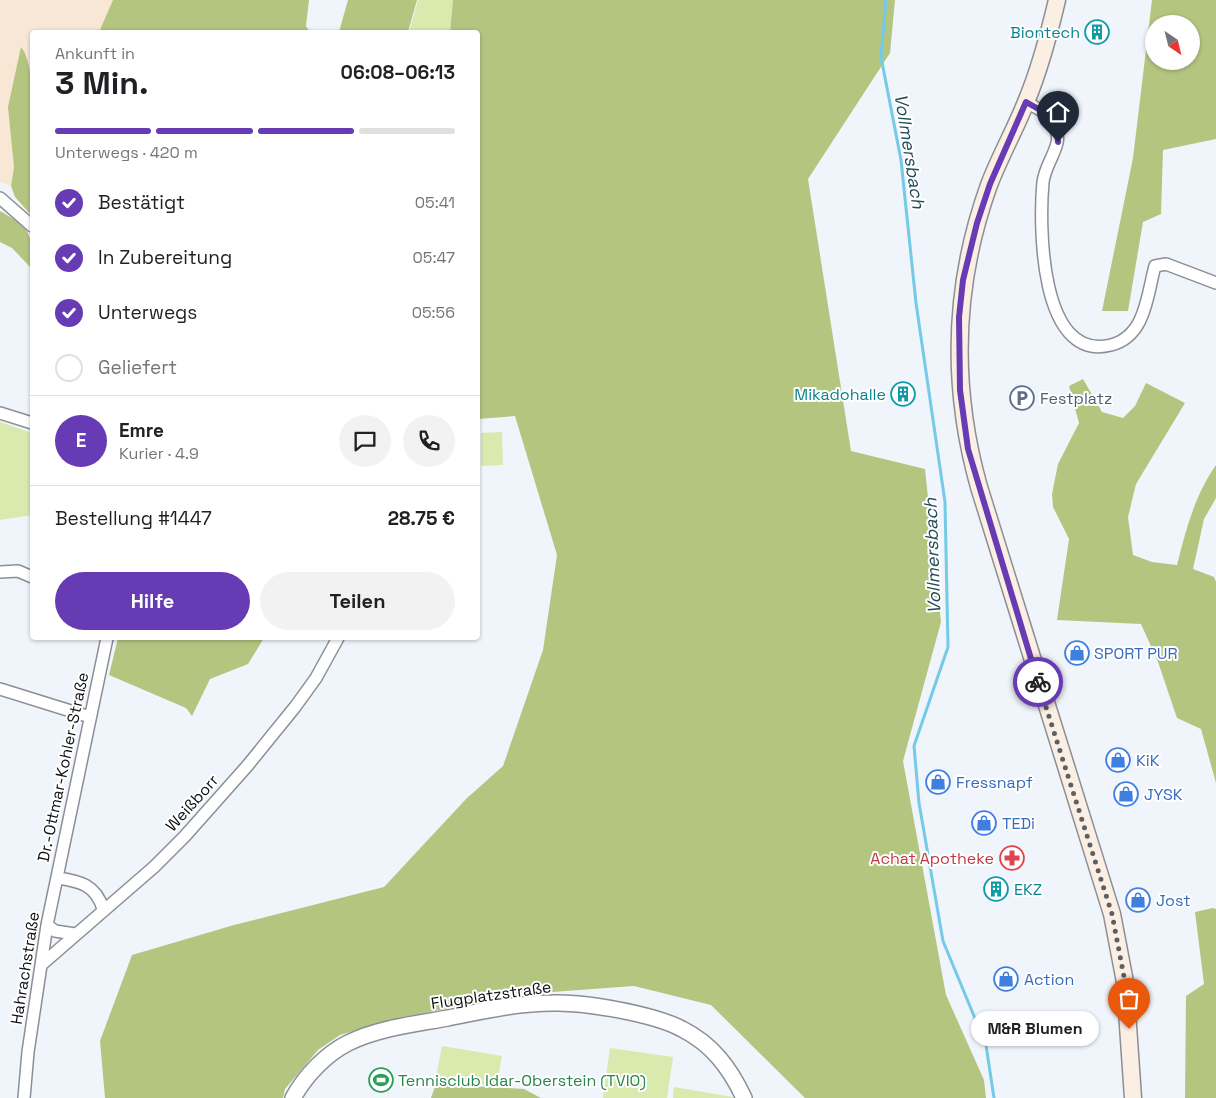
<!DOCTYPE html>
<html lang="de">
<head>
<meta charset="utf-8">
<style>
	body { margin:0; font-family:"Space Grotesk",sans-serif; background:#f2f2f2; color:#202124; height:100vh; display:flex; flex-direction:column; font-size:19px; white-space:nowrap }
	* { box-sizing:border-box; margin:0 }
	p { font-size:16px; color:#757577 }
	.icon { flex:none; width:28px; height:28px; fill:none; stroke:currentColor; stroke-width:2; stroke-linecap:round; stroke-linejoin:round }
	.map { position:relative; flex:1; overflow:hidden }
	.panel { position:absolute; left:30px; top:30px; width:450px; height:610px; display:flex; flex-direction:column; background:#fff; border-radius:5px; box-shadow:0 1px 4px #0004 }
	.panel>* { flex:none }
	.needle { width:32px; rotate:145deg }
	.controls { position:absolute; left:1145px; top:15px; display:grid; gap:10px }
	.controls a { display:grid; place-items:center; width:55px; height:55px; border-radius:50%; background:#fff; box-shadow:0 1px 4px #0004; font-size:25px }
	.pin { position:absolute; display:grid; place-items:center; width:42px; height:42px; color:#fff; margin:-51px -21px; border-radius:50% 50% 50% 0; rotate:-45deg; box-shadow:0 0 5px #0007 }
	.pin .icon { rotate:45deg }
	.courier { position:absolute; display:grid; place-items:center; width:50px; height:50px; margin:-25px; border:4px solid #663bb3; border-radius:50%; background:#fff; color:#222; box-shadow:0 1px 6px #0007 }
	.bubble { position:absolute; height:35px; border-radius:18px; background:#fff; box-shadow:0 1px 4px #0004; font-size:16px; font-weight:700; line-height:35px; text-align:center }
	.headline em { font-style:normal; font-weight:700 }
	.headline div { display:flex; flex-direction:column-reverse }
	.headline { display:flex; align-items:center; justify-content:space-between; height:85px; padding:0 25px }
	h1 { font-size:32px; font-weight:700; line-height:38px }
	.bar { display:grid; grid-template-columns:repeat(4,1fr); gap:8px 5px; align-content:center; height:60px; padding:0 25px }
	.bar i { height:6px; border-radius:4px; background:#e0e0e0 }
	.bar .current { background:#663bb3 }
	.bar p { grid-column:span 4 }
	.line { display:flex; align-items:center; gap:12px; padding:0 25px; border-top:1px solid #e0e0e0 }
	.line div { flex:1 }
	.round { display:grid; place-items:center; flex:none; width:52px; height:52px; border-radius:26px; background:#f2f2f2 }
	ol { padding:0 25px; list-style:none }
	li { display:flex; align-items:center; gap:15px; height:55px }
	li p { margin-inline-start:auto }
	li .icon { padding:5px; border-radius:50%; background:#663bb3; color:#fff; stroke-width:4 }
	li:last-child { color:#757577 }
	li i { width:28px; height:28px; border:2px solid #e0e0e0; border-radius:50% }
	.action { display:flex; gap:10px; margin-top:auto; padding:10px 25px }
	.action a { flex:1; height:58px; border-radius:30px; background:#663bb3; color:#fff; font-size:20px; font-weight:700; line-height:58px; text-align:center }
	.action a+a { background:#f2f2f2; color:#202124 }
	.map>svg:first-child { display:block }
	.medical { fill:#f8e7d5 }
	.green { fill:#dae9ad }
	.forest { fill:#b4c580; fill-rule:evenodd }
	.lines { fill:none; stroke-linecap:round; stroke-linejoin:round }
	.stream { stroke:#74cae7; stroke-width:3 }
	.minor-casing { stroke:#8b8f95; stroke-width:14 }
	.tertiary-casing { stroke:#8b8f95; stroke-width:18 }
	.secondary-casing { stroke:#8b8f95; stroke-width:19 }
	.minor { stroke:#fff; stroke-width:11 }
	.tertiary { stroke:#fff; stroke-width:15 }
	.secondary { stroke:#fbeee3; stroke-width:16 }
	.done { stroke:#5d5f63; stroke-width:5; stroke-dasharray:0 9 }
	.route { stroke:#663bb3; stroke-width:6 }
	.labels { text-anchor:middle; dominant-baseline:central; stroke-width:4; stroke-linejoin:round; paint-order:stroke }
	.culture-label { font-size:16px; fill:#0d838f; stroke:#fff; text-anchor:end }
	.service-label { font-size:16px; fill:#4e5e75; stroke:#fff; text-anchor:start }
	.shop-label { font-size:16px; fill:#366cbe; stroke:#fff; text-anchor:start }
	.street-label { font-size:16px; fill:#0e0f11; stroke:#fff }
	.health-label { font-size:16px; fill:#be3a42; stroke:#fff; text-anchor:end }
	.leisure-label { font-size:16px; fill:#27864d; stroke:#fff; text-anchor:start }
	.water-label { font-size:18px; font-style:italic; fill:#244b58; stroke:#fff }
</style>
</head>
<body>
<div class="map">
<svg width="1216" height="1098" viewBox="0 0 1216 1098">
	<rect width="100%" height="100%" fill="#f0f4fb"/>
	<path class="medical" d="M0,0H113L99,32H32V90L26,53L13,142L14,167L11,186L0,182Z"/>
	<path class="green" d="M418,0H453L450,32H409Z
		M0,422L32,433V515L0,520Z
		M502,432L503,465L481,466V433Z
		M442,1046L502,1056L496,1087L436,1076Z
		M610,1048L673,1057L667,1098H603Z
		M674,1087L733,1097V1098H673Z"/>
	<path class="forest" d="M113,0H309L306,26L310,32H99Z
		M348,0H417L408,32H339Z
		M453,0H895L890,53L808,179L851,451L925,469L941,622L903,761L946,995L984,1080L986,1098H805L711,1005L634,986L525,994L397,1018L340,1035L318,1050L285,1089L283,1098H105L100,1041L132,955L234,925L384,887L466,799L503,766L543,650L557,555L515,416L478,419V32H450Z
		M1152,0H1216V139L1163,150L1161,214L1143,222L1128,311H1102L1133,158ZM1154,24H1191V61H1154Z
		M21,47C40,67 33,184 32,216L15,197L11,186L14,167L8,107Z
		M0,211C32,229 32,233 32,269L12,248L0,242Z
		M1083,379L1102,412L1123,418L1135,406L1146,383L1185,403L1136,484L1128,517L1133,555L1152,562L1177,565C1186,529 1195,495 1216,465V498L1204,519L1193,569L1214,577L1216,582V783L1201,729L1177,718L1158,662L1141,624L1057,620L1069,539L1053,507L1052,494L1058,464L1079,423L1069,386Z
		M118,638H264L248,664L210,679L192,716L186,708L109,675Z
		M1213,908L1216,909V1098H1185L1186,996L1204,984L1195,912Z
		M436,1084L524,1089L541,1098H431Z"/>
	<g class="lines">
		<path class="stream" d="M886,0L881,57L901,160L916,303L945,502L948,647L914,746L919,803L943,941L986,1045L994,1098"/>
		<g class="minor-casing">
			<path id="minor" d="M1026,102L1042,111L1055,124C1056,129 1059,137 1057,143C1054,156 1045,167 1043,182C1039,224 1039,363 1111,345C1146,336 1147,295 1155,266L1166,264L1216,283
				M0,198L32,226
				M0,413L32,423
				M0,572L18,571L32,577
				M0,689L90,717
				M57,878C80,881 96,885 103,909
				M47,925L55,931L75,934
				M41,965L154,867L185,836L248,765L295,707L316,678L338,638
				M24,1098L28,1052L47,925L107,638"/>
		</g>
		<g class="tertiary-casing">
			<path id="tertiary" d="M293,1098C305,1076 326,1054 348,1043C378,1028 415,1024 448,1018C482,1011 518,1003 553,1003C585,1002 654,1014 682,1029C712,1044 730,1068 744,1098"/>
		</g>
		<g class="secondary-casing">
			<path id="secondary" d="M1057,0C1049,34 1040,69 1026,102C1015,130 1000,156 989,185C953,285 950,384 979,487L1112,914L1125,982L1133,1098"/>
		</g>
		<use href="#minor" class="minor"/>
		<use href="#tertiary" class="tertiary"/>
		<use href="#secondary" class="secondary"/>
	</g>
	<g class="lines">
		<path class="done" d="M1038,682L1112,914L1125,982L1129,1029"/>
		<path class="route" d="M1038,682L968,449L960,390L959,317L963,280L977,223L990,184L1026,102L1042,111L1056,124L1058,142"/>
	</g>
	<defs>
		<g id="building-ring" transform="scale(1.25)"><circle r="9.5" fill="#fff" stroke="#0f9aa8" stroke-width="1.5"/><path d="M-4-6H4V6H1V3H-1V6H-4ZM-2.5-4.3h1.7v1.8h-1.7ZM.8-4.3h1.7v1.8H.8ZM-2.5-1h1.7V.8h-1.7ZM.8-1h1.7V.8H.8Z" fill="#0f9aa8"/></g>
		<g id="parking-ring" transform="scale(1.25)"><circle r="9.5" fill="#fff" stroke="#5c6f8a" stroke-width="1.5"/><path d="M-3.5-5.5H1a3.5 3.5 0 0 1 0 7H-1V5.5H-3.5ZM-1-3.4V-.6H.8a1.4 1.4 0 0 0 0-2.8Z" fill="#5c6f8a"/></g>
		<g id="shop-ring" transform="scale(1.25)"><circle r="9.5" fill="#fff" stroke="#3f7fe0" stroke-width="1.5"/><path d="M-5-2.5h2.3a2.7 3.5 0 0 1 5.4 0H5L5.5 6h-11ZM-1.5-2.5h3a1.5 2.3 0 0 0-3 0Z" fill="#3f7fe0"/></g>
		<g id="pharmacy-ring" transform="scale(1.25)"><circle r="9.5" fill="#fff" stroke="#e0444e" stroke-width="1.5"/><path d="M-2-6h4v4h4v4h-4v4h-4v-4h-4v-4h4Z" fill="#e0444e"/></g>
		<g id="stadium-ring" transform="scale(1.25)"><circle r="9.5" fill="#fff" stroke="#2e9e5b" stroke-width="1.5"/><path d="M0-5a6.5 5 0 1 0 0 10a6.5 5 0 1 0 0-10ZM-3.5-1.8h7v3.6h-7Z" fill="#2e9e5b"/></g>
	</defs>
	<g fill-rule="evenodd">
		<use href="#building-ring" x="1097" y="32"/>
		<use href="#building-ring" x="903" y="394"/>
		<use href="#parking-ring" x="1022" y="398"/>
		<use href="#shop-ring" x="1077" y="653"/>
		<use href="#shop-ring" x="1118" y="760"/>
		<use href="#shop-ring" x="938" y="782"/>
		<use href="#shop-ring" x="1126" y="794"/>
		<use href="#shop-ring" x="984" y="823"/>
		<use href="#pharmacy-ring" x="1012" y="858"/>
		<use href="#building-ring" x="996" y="889"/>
		<use href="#shop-ring" x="1138" y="900"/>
		<use href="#shop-ring" x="1006" y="979"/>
		<use href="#stadium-ring" x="381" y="1080"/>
	</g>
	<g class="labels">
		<g class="culture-label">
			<text x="1080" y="32">Biontech</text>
			<text x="886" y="394">Mikadohalle</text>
			<text x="1014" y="889" text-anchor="start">EKZ</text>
		</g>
		<g class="service-label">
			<text x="1040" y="398">Festplatz</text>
		</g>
		<g class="shop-label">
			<text x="1094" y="653">SPORT PUR</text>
			<text x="1136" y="760">KiK</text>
			<text x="956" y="782">Fressnapf</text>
			<text x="1144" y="794">JYSK</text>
			<text x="1002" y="823">TEDi</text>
			<text x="1156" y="900">Jost</text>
			<text x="1024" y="979">Action</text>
		</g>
		<g class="street-label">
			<text transform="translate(63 767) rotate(-78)">Dr.-Ottmar-Kohler-Straße</text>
			<text transform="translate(192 803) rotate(-48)">Weißborr</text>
			<text transform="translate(25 968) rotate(-81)">Hahrachstraße</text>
			<text transform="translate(491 995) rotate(-8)">Flugplatzstraße</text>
		</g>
		<g class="health-label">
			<text x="994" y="858">Achat Apotheke</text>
		</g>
		<g class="leisure-label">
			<text x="398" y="1080">Tennisclub Idar-Oberstein (TVIO)</text>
		</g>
		<g class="water-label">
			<text transform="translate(910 151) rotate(81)">Vollmersbach</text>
			<text transform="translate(932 556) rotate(-92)">Vollmersbach</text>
		</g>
	</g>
</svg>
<div class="controls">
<a><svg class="needle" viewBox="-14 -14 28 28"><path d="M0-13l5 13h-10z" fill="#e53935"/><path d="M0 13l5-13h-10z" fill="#757577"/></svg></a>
</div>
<div class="pin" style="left:1129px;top:1029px;background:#ea580c"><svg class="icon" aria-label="bag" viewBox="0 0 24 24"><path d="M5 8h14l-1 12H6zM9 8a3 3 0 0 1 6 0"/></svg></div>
<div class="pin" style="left:1058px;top:142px;background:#1f2937"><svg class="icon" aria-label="home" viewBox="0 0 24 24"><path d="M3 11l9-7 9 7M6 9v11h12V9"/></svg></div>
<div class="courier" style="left:1038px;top:682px"><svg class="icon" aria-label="bike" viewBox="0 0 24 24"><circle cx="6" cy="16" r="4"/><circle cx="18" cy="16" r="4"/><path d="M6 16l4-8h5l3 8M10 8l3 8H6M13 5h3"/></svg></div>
<div class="bubble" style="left:971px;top:1011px;width:128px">M&amp;R Blumen</div>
<section class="panel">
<div class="headline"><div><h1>3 Min.</h1><p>Ankunft in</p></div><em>06:08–06:13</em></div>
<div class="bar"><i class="current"></i><i class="current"></i><i class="current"></i><i></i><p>Unterwegs · 420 m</p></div>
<ol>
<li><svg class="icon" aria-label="check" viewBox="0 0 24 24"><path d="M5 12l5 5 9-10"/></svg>Bestätigt<p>05:41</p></li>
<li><svg class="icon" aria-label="check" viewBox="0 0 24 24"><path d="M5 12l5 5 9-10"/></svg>In Zubereitung<p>05:47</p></li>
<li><svg class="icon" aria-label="check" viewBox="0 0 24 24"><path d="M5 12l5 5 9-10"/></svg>Unterwegs<p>05:56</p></li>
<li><i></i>Geliefert</li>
</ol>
<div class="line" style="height:90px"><b class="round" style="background:#663bb3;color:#fff">E</b><div><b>Emre</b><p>Kurier · 4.9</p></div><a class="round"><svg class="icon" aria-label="chat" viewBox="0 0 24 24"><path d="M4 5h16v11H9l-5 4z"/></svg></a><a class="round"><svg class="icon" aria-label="phone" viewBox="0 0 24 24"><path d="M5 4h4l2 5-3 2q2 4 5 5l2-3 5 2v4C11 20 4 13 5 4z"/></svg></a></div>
<div class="line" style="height:65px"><div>Bestellung #1447</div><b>28.75 €</b></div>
<div class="action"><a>Hilfe</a><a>Teilen</a></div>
</section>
</div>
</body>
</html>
